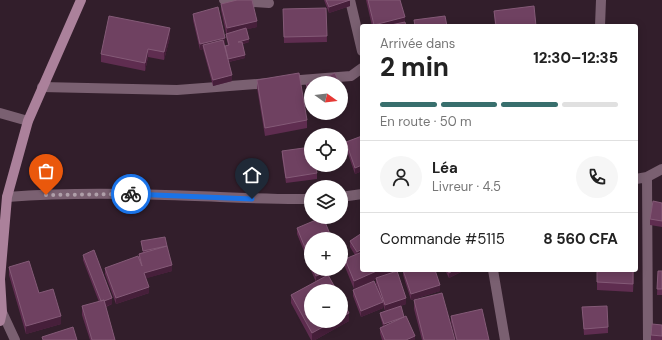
<!DOCTYPE html>
<html lang="fr">
<head>
<meta charset="utf-8">
<style>
	body { margin:0; font-family:"DM Sans",sans-serif; background:#f6f6f6; color:#222; height:100vh; display:flex; flex-direction:column; font-size:15px; white-space:nowrap }
	* { box-sizing:border-box; margin:0 }
	p { font-size:13px; color:#767676 }
	.icon { flex:none; width:22px; height:22px; fill:none; stroke:currentColor; stroke-width:2; stroke-linecap:round; stroke-linejoin:round }
	.map { position:relative; flex:1; overflow:hidden }
	.details { position:absolute; left:360px; top:24px; width:278px; height:248px; display:flex; flex-direction:column; background:#fff; border-radius:4px; box-shadow:0 2px 10px #0003 }
	.details>* { flex:none }
	.needle { width:26px; rotate:104deg }
	.buttons { position:absolute; left:304px; top:76px; display:grid; gap:8px }
	.buttons a { display:grid; place-items:center; width:44px; height:44px; border-radius:50%; background:#fff; box-shadow:0 2px 10px #0003; font-size:20px }
	.pin { position:absolute; display:grid; place-items:center; width:34px; height:34px; color:#fff; margin:-41px -17px; border-radius:50% 50% 50% 0; rotate:-45deg; box-shadow:0 0 4px #0007 }
	.pin .icon { rotate:45deg }
	.courier { position:absolute; display:grid; place-items:center; width:40px; height:40px; margin:-20px; border:3px solid #1a73e8; border-radius:50%; background:#fff; color:#222; box-shadow:0 1px 5px #0007 }
	.headline em { font-style:normal; font-weight:800 }
	.headline div { display:flex; flex-direction:column-reverse }
	.headline { display:flex; align-items:center; justify-content:space-between; height:68px; padding:0 20px }
	h1 { font-size:26px; font-weight:800; line-height:30px }
	.bar { display:grid; grid-template-columns:repeat(4,1fr); gap:6px 4px; align-content:center; height:48px; padding:0 20px }
	.bar i { height:5px; border-radius:3px; background:#e0e0e0 }
	.bar .active { background:#386f6d }
	.bar p { grid-column:span 4 }
	.line { display:flex; align-items:center; gap:10px; padding:0 20px; border-top:1px solid #e0e0e0 }
	.line div { flex:1 }
	.round { display:grid; place-items:center; flex:none; width:42px; height:42px; border-radius:21px; background:#f6f6f6 }
	.map>svg:first-child { display:block }
	.lines { fill:none; stroke-linecap:round; stroke-linejoin:round }
	.street { stroke:#7a6071; stroke-width:10 }
	.secondary { stroke:#ab819b; stroke-width:10 }
	.wall { fill:#5f2d50 }
	.shaded-wall { fill:#461f3a }
	.building { fill:#6f4161; stroke:#845a77 }
	.done { stroke:#af9fa9; stroke-width:4; stroke-dasharray:0 7.2 }
	.route { stroke:#1a73e8; stroke-width:5 }
</style>
</head>
<body>
<div class="map">
<svg width="662" height="340" viewBox="0 0 662 340">
	<rect width="100%" height="100%" fill="#321e2b"/>
	<g class="lines">
		<path class="street" d="M224,0L269,3
			M350,0L362,51
			M600,26L601,0
			M288,81L351,76L362,68
			M42,87L177,90L270,83
			M0,113L28,121
			M647,177L648,340
			M636,179L647,177L662,169
			M7,197C59,193 113,193 165,195C214,196 262,200 311,199
			M341,197L362,194
			M493,270L505,340
			M2,312L15,340"/>
		<path class="secondary" d="M0,321L2,312L0,279L7,197L28,121L81,0"/>
	</g>
	<path class="wall" d="M324,0H350V6L329,13Z
		M366,0H400L405,22L406,26H372Z
		M221,4L257,27L247,29L249,42L243,44L245,58L229,62L232,81L213,86L203,49L200,50L193,20V14L225,44H224L225,49V46L228,45L226,37V33L221,10Z
		M326,8L327,42L284,43L283,9Z
		M494,11L536,26H495Z
		M170,37L164,60L148,57L145,71L101,62V54Z
		M257,80L307,120V128L265,136L257,88Z
		M311,83V103L306,90V84Z
		M362,136V171L355,174L346,148V142Z
		M282,151L317,173V179L286,183L282,157Z
		M662,203V227L650,225V219Z
		M297,228L311,239V269H338V272L329,276L349,321L315,340H311L291,303V295L316,282L306,259V256L297,234Z
		M362,233V270H398L391,273L406,304L386,311L404,317L415,340H382L380,333V328L383,326L380,316V313L385,311L383,304V308L361,317L353,296V290L379,292L376,284V279L354,289L345,267V259L355,255L350,247V241Z
		M141,241L167,246L172,271L146,278L149,293L116,304L105,274V268L139,257V254L143,252Z
		M83,255L112,304L106,307L115,340H90L82,315V306L99,302L83,260Z
		M9,267L39,293L61,324L26,334L9,275Z
		M403,270L440,291L411,300L403,275Z
		M445,270H465L449,278Z
		M597,270H634L633,292L597,290Z
		M658,271H662V295H657Z
		M414,300L455,340H422L414,309Z
		M582,307L608,327V333L584,335Z
		M451,316L489,340H456L451,322Z
		M662,325V340H651V335Z"/>
	<path class="shaded-wall" d="M350,0V6L329,13V7Z
		M405,17V26H374V25Z
		M257,21V27L227,34V28Z
		M170,28V37L164,60V52Z
		M225,38V44L204,49L203,45V49L200,50V44Z
		M249,39V42L238,45V42Z
		M148,49V57L145,71V63Z
		M245,55V58L228,62V59Z
		M232,75V81L213,86V80Z
		M345,99V105L341,107V101Z
		M316,113H324L316,116Z
		M362,165V171L355,174V168Z
		M311,248V254L306,253V256V250Z
		M362,249V255L357,258V252Z
		M172,265V271L144,279V273Z
		M332,269H338V272L316,282V276Z
		M379,270H398L354,289V281Z
		M454,270H465L449,278V273Z
		M440,285V291L411,300V294Z
		M149,287V293L116,304V298Z
		M112,298V304L101,308V302Z
		M406,298V304L385,311V305Z
		M383,302V308L361,317V311Z
		M349,313V321L315,340H312V333L334,321H341V317Z
		M61,316V324L26,334V326Z
		M404,318L384,327V324Z
		M415,336V340H406Z"/>
	<path class="building" d="M237,0H252L257,21L227,28L221,4Z
		M326,0H350L329,7Z
		M368,0H400L405,17L374,25Z
		M534,6L536,26H496L494,11Z
		M218,7L225,38L200,44L193,14Z
		M326,8L327,36L284,37L283,9Z
		M109,16L170,28L164,52L148,49L145,63L101,54Z
		M445,16L447,26H415L414,20Z
		M405,22L406,26H386Z
		M246,28L249,39L238,42H242L245,55L228,59L225,46L229,45L226,34Z
		M223,40L232,75L213,80L203,45Z
		M299,73L307,120L265,128L257,80Z
		M335,73L339,83H311V97L306,84Z
		M341,90L345,99L341,101Z
		M362,136V165L355,168L346,142Z
		M311,147V165H315L317,173L286,178L282,151Z
		M653,201L662,203V221L650,219Z
		M323,217L332,239H311V248L306,250L297,228Z
		M362,233V249L357,252L350,241Z
		M165,237L167,246L143,251L141,241Z
		M167,246L172,265L144,273L149,287L116,298L105,268L138,256L142,266L139,254Z
		M94,250L112,298L104,301V300L101,301L83,255Z
		M311,251V264L306,253Z
		M362,252V270H379L354,281L345,259Z
		M29,261L39,293L53,289L61,316L26,326L9,267Z
		M313,269H332L316,276Z
		M403,270H435L440,285L411,294Z
		M448,270H454L449,273Z
		M597,270H633V284L597,282Z
		M397,271L406,298L385,305L376,278Z
		M658,271H662V289H657Z
		M328,275L337,291H311V321H334L312,333L291,295Z
		M374,281L383,302L361,311L353,290Z
		M442,293L455,340H424L414,300Z
		M341,299L349,313L341,317Z
		M104,300L115,340H92L82,306Z
		M401,306L404,317L384,324L380,313Z
		M607,306L608,327L584,329L582,307Z
		M482,309L489,340H457L451,316Z
		M406,316L415,336L406,340H385L380,328Z
		M652,324L662,325V336L651,335Z
		M73,327L77,340H43L42,337Z"/>
	<g class="lines">
		<path class="done" d="M46,195L131,194"/>
		<path class="route" d="M131,194L252,199"/>
	</g>
</svg>
<div class="buttons">
<a><svg class="needle" viewBox="-14 -14 28 28"><path d="M0-13l5 13h-10z" fill="#e53935"/><path d="M0 13l5-13h-10z" fill="#767676"/></svg></a>
<a><svg class="icon" aria-label="locate" viewBox="0 0 24 24"><circle cx="12" cy="12" r="6"/><path d="M12 2v4M12 18v4M2 12h4M18 12h4"/></svg></a>
<a><svg class="icon" aria-label="layers" viewBox="0 0 24 24"><path d="M12 4l9 5-9 5-9-5zM3 14l9 5 9-5"/></svg></a>
<a>+</a>
<a>−</a>
</div>
<div class="pin" style="left:46px;top:195px;background:#ea580c"><svg class="icon" aria-label="bag" viewBox="0 0 24 24"><path d="M5 8h14l-1 12H6zM9 8a3 3 0 0 1 6 0"/></svg></div>
<div class="pin" style="left:252px;top:199px;background:#1f2937"><svg class="icon" aria-label="home" viewBox="0 0 24 24"><path d="M3 11l9-7 9 7M6 9v11h12V9"/></svg></div>
<div class="courier" style="left:131px;top:194px"><svg class="icon" aria-label="bike" viewBox="0 0 24 24"><circle cx="6" cy="16" r="4"/><circle cx="18" cy="16" r="4"/><path d="M6 16l4-8h5l3 8M10 8l3 8H6M13 5h3"/></svg></div>
<section class="details">
<div class="headline"><div><h1>2 min</h1><p>Arrivée dans</p></div><em>12:30–12:35</em></div>
<div class="bar"><i class="active"></i><i class="active"></i><i class="active"></i><i></i><p>En route · 50 m</p></div>
<div class="line" style="height:72px"><a class="round"><svg class="icon" aria-label="person" viewBox="0 0 24 24"><circle cx="12" cy="8" r="4"/><path d="M4 21q1-7 8-7t8 7"/></svg></a><div><b>Léa</b><p>Livreur · 4.5</p></div><a class="round"><svg class="icon" aria-label="phone" viewBox="0 0 24 24"><path d="M5 4h4l2 5-3 2q2 4 5 5l2-3 5 2v4C11 20 4 13 5 4z"/></svg></a></div>
<div class="line" style="height:52px"><div>Commande #5115</div><b>8 560 CFA</b></div>
</section>
</div>
</body>
</html>
